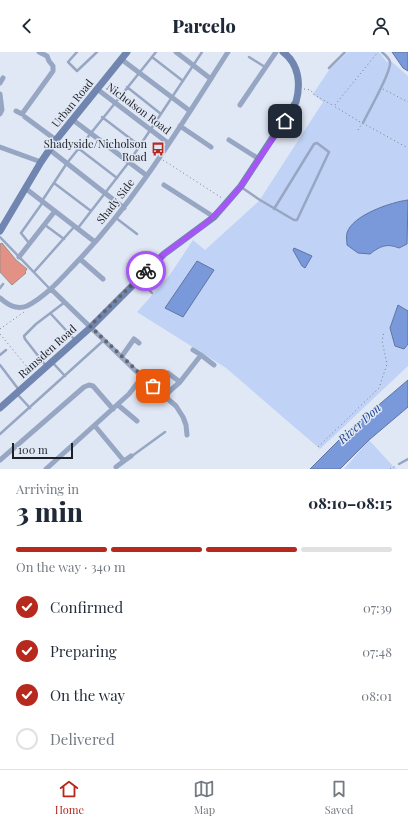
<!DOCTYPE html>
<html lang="en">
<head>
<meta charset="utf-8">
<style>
	body { margin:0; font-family:"Playfair Display",serif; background:#f6f6f7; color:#1f2937; height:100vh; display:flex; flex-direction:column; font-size:15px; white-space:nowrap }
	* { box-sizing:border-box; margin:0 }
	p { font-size:13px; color:#747a83 }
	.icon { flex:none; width:22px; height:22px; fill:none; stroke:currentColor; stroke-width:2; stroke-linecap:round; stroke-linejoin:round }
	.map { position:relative; height:417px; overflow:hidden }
	.side { display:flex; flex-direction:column; background:#fff; flex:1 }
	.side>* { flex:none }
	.scale { position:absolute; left:12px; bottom:10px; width:61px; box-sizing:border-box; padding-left:4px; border:2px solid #1e2025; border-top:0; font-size:11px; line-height:14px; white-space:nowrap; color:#1e2025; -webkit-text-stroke:3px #e1e8f5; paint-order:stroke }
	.pin { position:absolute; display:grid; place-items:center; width:34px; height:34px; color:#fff; margin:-17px; border-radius:8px; box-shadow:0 2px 6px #0006 }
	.courier { position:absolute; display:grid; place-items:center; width:40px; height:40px; margin:-20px; border:3px solid #a855f7; border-radius:50%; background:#fff; color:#222; box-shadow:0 1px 5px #0007 }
	.headline em { font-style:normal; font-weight:800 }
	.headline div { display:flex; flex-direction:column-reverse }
	.headline { display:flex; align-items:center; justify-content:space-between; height:68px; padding:0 16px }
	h1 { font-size:26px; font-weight:800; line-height:30px }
	.bar { display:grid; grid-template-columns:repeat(4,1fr); gap:6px 4px; align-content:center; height:48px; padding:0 16px }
	.bar i { height:5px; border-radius:3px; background:#e0e1e3 }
	.bar .selected { background:#b7291c }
	.bar p { grid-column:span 4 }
	ol { padding:0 16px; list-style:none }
	li { display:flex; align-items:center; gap:12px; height:44px }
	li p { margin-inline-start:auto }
	li .icon { padding:4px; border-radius:50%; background:#b7291c; color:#fff; stroke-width:4 }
	li:last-child { color:#747a83 }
	li i { width:22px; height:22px; border:2px solid #e0e1e3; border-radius:50% }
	header { display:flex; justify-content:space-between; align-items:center; height:52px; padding:0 16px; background:#fff; font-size:18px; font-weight:800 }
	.tab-bar { display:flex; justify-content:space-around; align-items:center; height:56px; border-top:1px solid #e0e1e3; background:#fff; font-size:11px; color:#747a83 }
	.tab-bar a { display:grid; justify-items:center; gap:2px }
	.tab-bar .selected { color:#b7291c }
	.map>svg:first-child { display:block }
	.green { fill:#c0d2f6 }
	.water { fill:#7a99da; stroke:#5e75a4 }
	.building { fill:#e39184; stroke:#9e8e8c }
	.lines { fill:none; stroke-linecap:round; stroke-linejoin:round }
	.path { stroke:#797d86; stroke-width:1; stroke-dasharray:1 3; stroke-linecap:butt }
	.lane { stroke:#97a6c3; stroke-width:2.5 }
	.street { stroke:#97a6c3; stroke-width:5 }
	.secondary { stroke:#7085b0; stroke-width:7 }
	.done { stroke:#62666e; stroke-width:4; stroke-dasharray:0 7.2 }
	.route { stroke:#a855f7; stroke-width:5 }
	.labels { text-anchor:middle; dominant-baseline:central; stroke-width:3; stroke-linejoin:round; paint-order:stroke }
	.street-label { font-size:11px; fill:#1e2025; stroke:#e1e8f5 }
	.poi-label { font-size:11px; fill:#1e2025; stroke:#e1e8f5; text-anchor:end }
	.water-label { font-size:12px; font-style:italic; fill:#1f408b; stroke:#e1e8f5 }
</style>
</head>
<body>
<header><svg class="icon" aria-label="back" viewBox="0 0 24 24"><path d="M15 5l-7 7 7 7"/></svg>Parcelo<svg class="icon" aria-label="person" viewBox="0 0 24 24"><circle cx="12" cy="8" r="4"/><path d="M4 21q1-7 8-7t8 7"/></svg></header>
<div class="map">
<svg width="408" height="417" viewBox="0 0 408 417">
	<rect width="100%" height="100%" fill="#e1e8f5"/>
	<path class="green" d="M348,0H379L387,10H392L408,24V314L320,397L226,316L137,260L169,224L193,188L205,198L259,149L323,50L313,42L329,18Z
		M369,388L393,414L397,417H344Z"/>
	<path class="water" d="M392,0H408V19L403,16Z
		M408,148L407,192L399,196C387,191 380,194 370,202L358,201L347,193C347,190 346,184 347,181C352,163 392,150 408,148Z
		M294,196L312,204L305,216L302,214L293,198Z
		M197,209L214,218L183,265L165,256Z
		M398,253L408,259V292L404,297L395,294L390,276Z
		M408,328V355L369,388L340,417H310L348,379Z"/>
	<path class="building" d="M2,191L16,208L27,217L25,220L26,221L12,233L0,220V192Z"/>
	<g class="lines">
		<path class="path" d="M304,37L311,38L313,42L334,54
			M383,37L408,50
			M360,70L334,54L378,0
			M366,73L408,96
			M358,78L361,73
			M163,108L222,146
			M0,277L24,260
			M0,282L32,321
			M318,395L379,336L387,312L382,289L384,280
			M390,417L396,414"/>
		<path class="lane" d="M77,0L68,10L77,19L97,0
			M152,5L183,29
			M249,5L265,15
			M329,16L345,0
			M127,35L161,62
			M102,65L140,94
			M363,71C368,60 392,19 390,10C389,6 385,3 382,0
			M78,96L117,126
			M54,131L91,159
			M241,135L260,148L294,168H297L329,100L317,91L314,92L274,157
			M42,149L67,111L156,0
			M116,166L137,182
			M45,173L64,187
			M78,176L129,110L202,0
			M0,185L50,237
			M29,191L21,181L43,150
			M34,220L74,175
			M139,227L152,241
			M0,236L3,232
			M51,262L75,288
			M0,303L6,298
			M53,311L65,324
			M0,313L19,338
			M46,314L25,287L24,284L36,272L65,250
			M18,343L30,356
			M0,382L103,289
			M132,404L165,380
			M399,412L408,407"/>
		<path class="street" d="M176,0L211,27
			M121,7L190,59
			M0,31L3,26
			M97,37L168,91
			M0,42L2,58L0,62
			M240,53L276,0
			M16,59L22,62L53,19V14L49,9L47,4L39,0
			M25,65L56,88
			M73,68L146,123
			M180,74L211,95
			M229,88L259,107
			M0,95L41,110
			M50,98L124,156
			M164,133L214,165
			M25,136L95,190
			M19,205L55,159
			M80,207L103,227
			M51,237L142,325L176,354L183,365L186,373L187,383
			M0,246C8,253 16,258 27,254C46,244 60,228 75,212C135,150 181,73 228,0
			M193,298L201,303
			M122,304L134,287L139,291
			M168,321L180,330
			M164,344L180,330L201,303L214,313
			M118,353L137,369
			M95,374L124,409L116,415
			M0,408L84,335L89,333L93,334L113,357
			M124,409L131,404
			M46,417L129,342L142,325"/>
		<path class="secondary" d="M0,179L41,110L56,88L127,0
			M0,356L91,275L164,202L214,165L241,134L296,50C301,32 299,12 283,0"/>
	</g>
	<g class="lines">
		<path class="done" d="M146,219L90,274L153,334"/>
		<path class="route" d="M146,219L164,202L205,172L227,151L241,134L285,69"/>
	</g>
	<defs>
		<g id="bus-bare" transform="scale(1.08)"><path d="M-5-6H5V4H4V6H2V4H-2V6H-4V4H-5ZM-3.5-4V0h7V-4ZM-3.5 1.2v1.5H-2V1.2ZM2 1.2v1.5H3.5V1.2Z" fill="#b7291c" stroke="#e1e8f5" stroke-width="2.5" paint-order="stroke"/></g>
	</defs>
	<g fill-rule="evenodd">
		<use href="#bus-bare" x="158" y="97"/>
	</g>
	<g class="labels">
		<g class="street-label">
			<text transform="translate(72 51) rotate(-51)">Urban Road</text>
			<text transform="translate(139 56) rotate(37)">Nicholson Road</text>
			<text transform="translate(115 149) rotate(-52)">Shady Side</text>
			<text transform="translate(47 299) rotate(-42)">Ramsden Road</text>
		</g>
		<g class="poi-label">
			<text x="147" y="91">Shadyside/Nicholson<tspan x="147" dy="13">Road</tspan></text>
		</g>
		<g class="water-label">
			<text transform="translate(359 371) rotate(-42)">River Don</text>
		</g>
	</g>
</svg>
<div class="scale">100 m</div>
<div class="pin" style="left:153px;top:334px;background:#ea580c"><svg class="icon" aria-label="bag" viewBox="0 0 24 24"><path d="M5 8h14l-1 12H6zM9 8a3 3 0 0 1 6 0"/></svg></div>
<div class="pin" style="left:285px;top:69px;background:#1f2937"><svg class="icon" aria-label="home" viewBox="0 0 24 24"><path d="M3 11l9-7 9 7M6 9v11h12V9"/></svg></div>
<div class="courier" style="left:146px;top:219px"><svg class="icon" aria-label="bike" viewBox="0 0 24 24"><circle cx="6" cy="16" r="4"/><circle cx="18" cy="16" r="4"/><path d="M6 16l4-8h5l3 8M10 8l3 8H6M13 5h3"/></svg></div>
</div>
<section class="side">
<div class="headline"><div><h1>3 min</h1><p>Arriving in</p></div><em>08:10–08:15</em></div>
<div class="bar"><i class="selected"></i><i class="selected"></i><i class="selected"></i><i></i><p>On the way · 340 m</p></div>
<ol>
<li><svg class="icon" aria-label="check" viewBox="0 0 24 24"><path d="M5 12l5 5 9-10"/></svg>Confirmed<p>07:39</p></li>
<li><svg class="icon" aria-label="check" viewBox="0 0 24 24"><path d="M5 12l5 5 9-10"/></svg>Preparing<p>07:48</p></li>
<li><svg class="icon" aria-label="check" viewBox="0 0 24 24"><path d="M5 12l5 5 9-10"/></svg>On the way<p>08:01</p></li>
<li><i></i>Delivered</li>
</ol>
</section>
<nav class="tab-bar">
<a class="selected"><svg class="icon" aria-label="home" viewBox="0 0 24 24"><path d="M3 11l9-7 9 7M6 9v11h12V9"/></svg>Home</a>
<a><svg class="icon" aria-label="map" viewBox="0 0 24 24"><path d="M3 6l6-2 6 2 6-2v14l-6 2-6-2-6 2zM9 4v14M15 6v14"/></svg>Map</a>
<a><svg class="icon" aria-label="saved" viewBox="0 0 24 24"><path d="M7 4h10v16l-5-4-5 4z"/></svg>Saved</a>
</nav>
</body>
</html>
